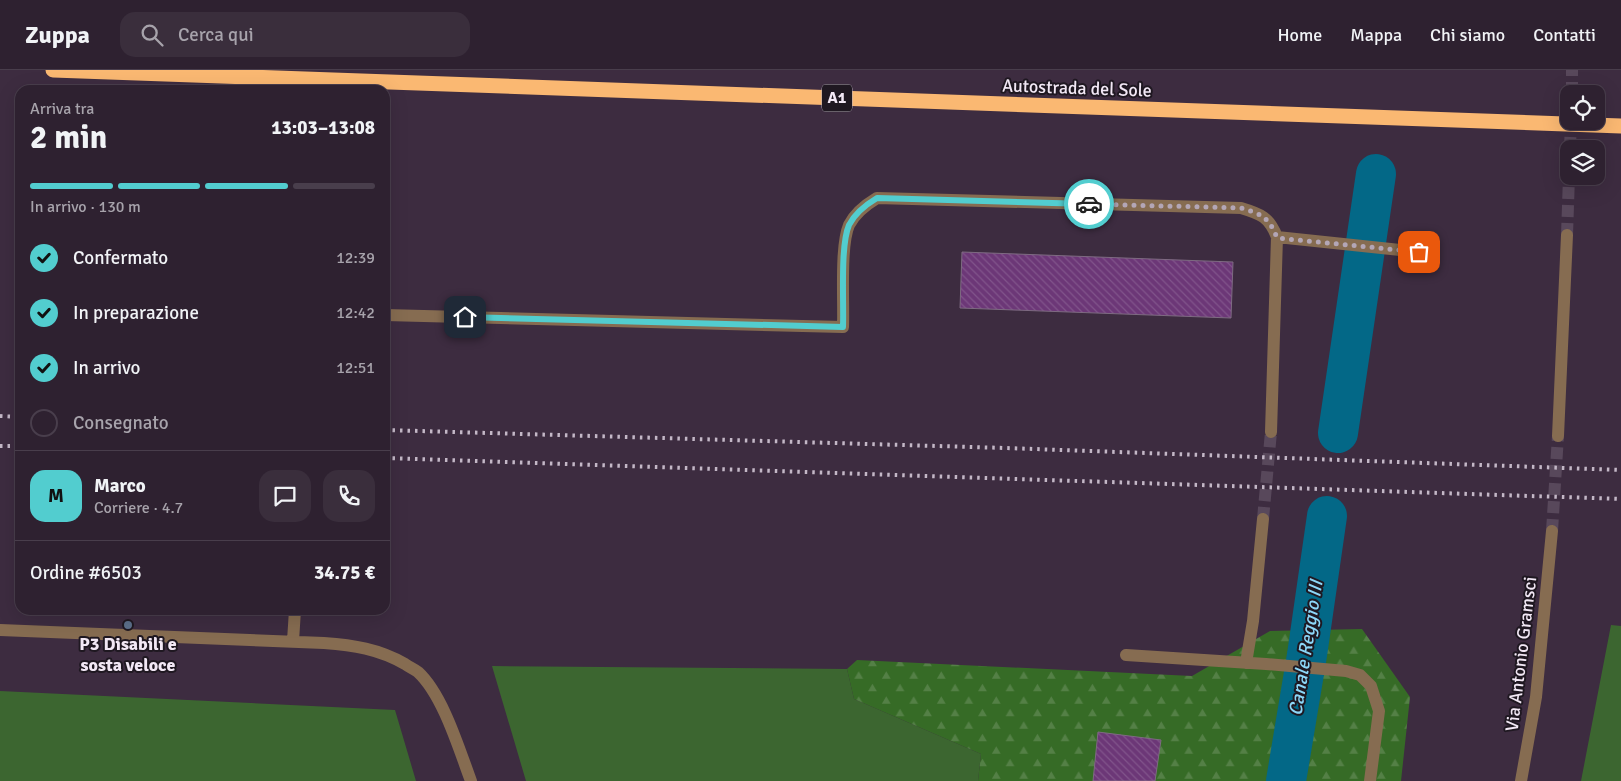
<!DOCTYPE html>
<html lang="it">
<head>
<meta charset="utf-8">
<style>
	body { margin:0; font-family:Signika,sans-serif; background:#3a2e3c; color:#f1f3f6; height:100vh; display:flex; flex-direction:column; font-size:19px; white-space:nowrap }
	* { box-sizing:border-box; margin:0 }
	p { font-size:16px; color:#a7a3ab }
	.icon { flex:none; width:28px; height:28px; fill:none; stroke:currentColor; stroke-width:2; stroke-linecap:round; stroke-linejoin:round }
	.map { position:relative; flex:1; overflow:hidden }
	.side { position:absolute; left:15px; top:15px; width:375px; height:530px; display:flex; flex-direction:column; background:#2e2130; border-radius:15px; box-shadow:0 5px 20px #0002,0 0 0 1px #493e4c }
	.side>* { flex:none }
	.tools { position:absolute; left:1560px; top:15px; display:grid; gap:10px }
	.tools a { display:grid; place-items:center; width:45px; height:45px; border-radius:10px; background:#2e2130; box-shadow:0 5px 20px #0002,0 0 0 1px #493e4c; font-size:25px }
	.pin { position:absolute; display:grid; place-items:center; width:42px; height:42px; color:#fff; margin:-21px; border-radius:10px; box-shadow:0 2px 8px #0006 }
	.courier { position:absolute; display:grid; place-items:center; width:50px; height:50px; margin:-25px; border:4px solid #52cdcf; border-radius:50%; background:#fff; color:#222; box-shadow:0 1px 6px #0007 }
	.summary em { font-style:normal; font-weight:800 }
	.summary div { display:flex; flex-direction:column-reverse }
	.summary { display:flex; align-items:center; justify-content:space-between; height:85px; padding:0 15px }
	h1 { font-size:32px; font-weight:800; line-height:38px }
	.bar { display:grid; grid-template-columns:repeat(4,1fr); gap:8px 5px; align-content:center; height:60px; padding:0 15px }
	.bar i { height:6px; border-radius:4px; background:#493e4c }
	.bar .selected { background:#52cdcf }
	.bar p { grid-column:span 4 }
	.line { display:flex; align-items:center; gap:12px; padding:0 15px; border-top:1px solid #493e4c }
	.line div { flex:1 }
	.round { display:grid; place-items:center; flex:none; width:52px; height:52px; border-radius:15px; background:#3a2e3c }
	ol { padding:0 15px; list-style:none }
	li { display:flex; align-items:center; gap:15px; height:55px }
	li p { margin-inline-start:auto }
	li .icon { padding:5px; border-radius:50%; background:#52cdcf; color:#111; stroke-width:4 }
	li:last-child { color:#a7a3ab }
	li i { width:28px; height:28px; border:2px solid #493e4c; border-radius:50% }
	header { display:flex; align-items:center; gap:30px; box-sizing:border-box; height:70px; padding:0 25px; background:#2e2130; border-bottom:1px solid #493e4c }
	header strong { font-size:24px }
	nav { display:flex; gap:28px; margin-inline-start:auto; font-size:18px }
	.search { width:350px; height:45px; background:#3a2e3c; display:flex; align-items:center; gap:12px; box-sizing:border-box; padding:0 18px; border-radius:15px; color:#a7a3ab; font-size:19px }
	.map>svg:first-child { display:block }
	.grass { fill:#3c6630 }
	.forest { fill:url(#forest-firs) }
	.lines { fill:none; stroke-linecap:round; stroke-linejoin:round }
	.canal { stroke:#036887; stroke-width:40 }
	.building { fill:url(#building-back-hatch); stroke:#7e6b82 }
	.minor-tunnel { stroke:#58485b; stroke-width:12; stroke-dasharray:12 6; stroke-linecap:butt }
	.minor { stroke:#866c51; stroke-width:12 }
	.highway { stroke:#fab872; stroke-width:15 }
	.rail { stroke:#c4b8c7; stroke-width:4; stroke-dasharray:2.5 5; stroke-linecap:butt }
	.done { stroke:#b3a6b6; stroke-width:5; stroke-dasharray:0 9 }
	.route { stroke:#52cdcf; stroke-width:6 }
	.service-dot { fill:#5c6f8a; stroke:#1f1821; stroke-width:2 }
	.labels { text-anchor:middle; dominant-baseline:central; stroke-width:4; stroke-linejoin:round; paint-order:stroke }
	.shield { fill:#1f1821; stroke:#b3aab5; stroke-width:1 }
	.shield-label { font-size:16px; font-weight:bold; fill:#f2e8f5 }
	.street-label { font-size:18px; fill:#f2e8f5; stroke:#1f1821 }
	.poi-label { font-size:18px; font-weight:bold; fill:#f2e8f5; stroke:#1f1821 }
	.water-label { font-size:19px; font-style:italic; fill:#8cd7f8; stroke:#1f1821 }
</style>
</head>
<body>
<header>
<strong>Zuppa</strong>
<div class="search"><svg class="icon" aria-label="search" viewBox="0 0 24 24"><circle cx="10" cy="10" r="6"/><path d="M15 15l6 6"/></svg>Cerca qui</div>
<nav><a>Home</a><a>Mappa</a><a>Chi siamo</a><a>Contatti</a></nav>
</header>
<div class="map">
<svg width="1621" height="711" viewBox="0 0 1621 711">
	<defs>
		<pattern id="forest-firs" width="22" height="20" patternUnits="userSpaceOnUse" patternTransform="scale(1.25)"><rect width="22" height="20" fill="#366b26"/><path d="M5 1l3.5 6h-7zM16 11l3.5 6h-7z" fill="#548046"/></pattern>
		<pattern id="building-back-hatch" width="6" height="6" patternUnits="userSpaceOnUse" patternTransform="scale(1.25)"><rect width="6" height="6" fill="#6c3777"/><path d="M-1 5l2 2M0 0l6 6M5-1l2 2" fill="none" stroke="#81548b"/></pattern>
	</defs>
	<rect width="100%" height="100%" fill="#3d2c40"/>
	<path class="grass" d="M1611,555L1621,556V711H1581Z
		M492,596L847,599L854,629L981,684L978,711H526Z
		M0,621L395,640L416,711H0Z"/>
	<path class="forest" d="M1362,559L1410,627L1401,711H978L981,684L854,629L847,599L857,590L1192,606L1270,561Z"/>
	<g class="lines">
		<path class="canal" d="M1338,363L1376,104
			M1286,711L1307,585L1327,446"/>
	</g>
	<path class="building" d="M962,182L1233,192L1231,248L960,238Z
		M1098,662L1161,670L1155,711H1093Z"/>
	<g class="lines">
		<path class="minor-tunnel" d="M1572,24V0
			M1570,79L1571,51
			M1567,165L1569,106
			M1263,449L1271,362
			M1552,461L1558,366"/>
		<path class="minor" d="M1277,167L1419,182
			M385,245L843,257C844,231 840,176 849,155C855,143 867,134 877,128L1241,138C1261,144 1269,147 1277,167L1271,362
			M1558,366L1567,165
			M0,560L324,573C353,575 379,579 405,594C409,597 414,599 418,602C443,625 459,679 471,711
			M293,571L295,540
			M1126,585L1266,594L1346,601L1360,605L1371,616L1379,641L1370,711
			M1246,593L1253,551L1263,449
			M1521,711L1536,627L1552,461"/>
		<path class="highway" d="M53,0L1621,56"/>
		<path class="rail" d="M0,346L20,347
			M385,360L1006,378L1621,400
			M0,376H20
			M385,388L1621,429"/>
	</g>
	<g class="lines">
		<path class="done" d="M1089,134L1241,138C1261,144 1269,147 1277,168L1419,182"/>
		<path class="route" d="M465,247L843,257C844,232 840,176 849,155C855,143 867,134 877,128L1089,134"/>
	</g>
	<circle class="service-dot" cx="128" cy="555" r="5"/>
	<g class="labels">
		<rect class="shield" x="822" y="14.5" width="30" height="27" rx="4"/>
		<g class="shield-label">
			<text x="837" y="28">A1</text>
		</g>
		<g class="street-label">
			<text transform="translate(1077 18) rotate(2)">Autostrada del Sole</text>
			<text transform="translate(1521 584) rotate(-83)">Via Antonio Gramsci</text>
		</g>
		<g class="poi-label">
			<text x="128" y="574">P3 Disabili e<tspan x="128" dy="21">sosta veloce</tspan></text>
		</g>
		<g class="water-label">
			<text transform="translate(1306 578) rotate(-81)">Canale Reggio III</text>
		</g>
	</g>
</svg>
<div class="tools">
<a><svg class="icon" aria-label="locate" viewBox="0 0 24 24"><circle cx="12" cy="12" r="6"/><path d="M12 2v4M12 18v4M2 12h4M18 12h4"/></svg></a>
<a><svg class="icon" aria-label="layers" viewBox="0 0 24 24"><path d="M12 4l9 5-9 5-9-5zM3 14l9 5 9-5"/></svg></a>
</div>
<div class="pin" style="left:1419px;top:182px;background:#ea580c"><svg class="icon" aria-label="bag" viewBox="0 0 24 24"><path d="M5 8h14l-1 12H6zM9 8a3 3 0 0 1 6 0"/></svg></div>
<div class="pin" style="left:465px;top:247px;background:#1f2937"><svg class="icon" aria-label="home" viewBox="0 0 24 24"><path d="M3 11l9-7 9 7M6 9v11h12V9"/></svg></div>
<div class="courier" style="left:1089px;top:134px"><svg class="icon" aria-label="car" viewBox="0 0 24 24"><path d="M5 17H2v-5l4-1 3-4h7l3 4 3 1v5h-3M9 17h6M6 11h13"/><circle cx="7" cy="17" r="2"/><circle cx="17" cy="17" r="2"/></svg></div>
<section class="side">
<div class="summary"><div><h1>2 min</h1><p>Arriva tra</p></div><em>13:03–13:08</em></div>
<div class="bar"><i class="selected"></i><i class="selected"></i><i class="selected"></i><i></i><p>In arrivo · 130 m</p></div>
<ol>
<li><svg class="icon" aria-label="check" viewBox="0 0 24 24"><path d="M5 12l5 5 9-10"/></svg>Confermato<p>12:39</p></li>
<li><svg class="icon" aria-label="check" viewBox="0 0 24 24"><path d="M5 12l5 5 9-10"/></svg>In preparazione<p>12:42</p></li>
<li><svg class="icon" aria-label="check" viewBox="0 0 24 24"><path d="M5 12l5 5 9-10"/></svg>In arrivo<p>12:51</p></li>
<li><i></i>Consegnato</li>
</ol>
<div class="line" style="height:90px"><b class="round" style="background:#52cdcf;color:#111">M</b><div><b>Marco</b><p>Corriere · 4.7</p></div><a class="round"><svg class="icon" aria-label="chat" viewBox="0 0 24 24"><path d="M4 5h16v11H9l-5 4z"/></svg></a><a class="round"><svg class="icon" aria-label="phone" viewBox="0 0 24 24"><path d="M5 4h4l2 5-3 2q2 4 5 5l2-3 5 2v4C11 20 4 13 5 4z"/></svg></a></div>
<div class="line" style="height:65px"><div>Ordine #6503</div><b>34.75 €</b></div>
</section>
</div>
</body>
</html>
